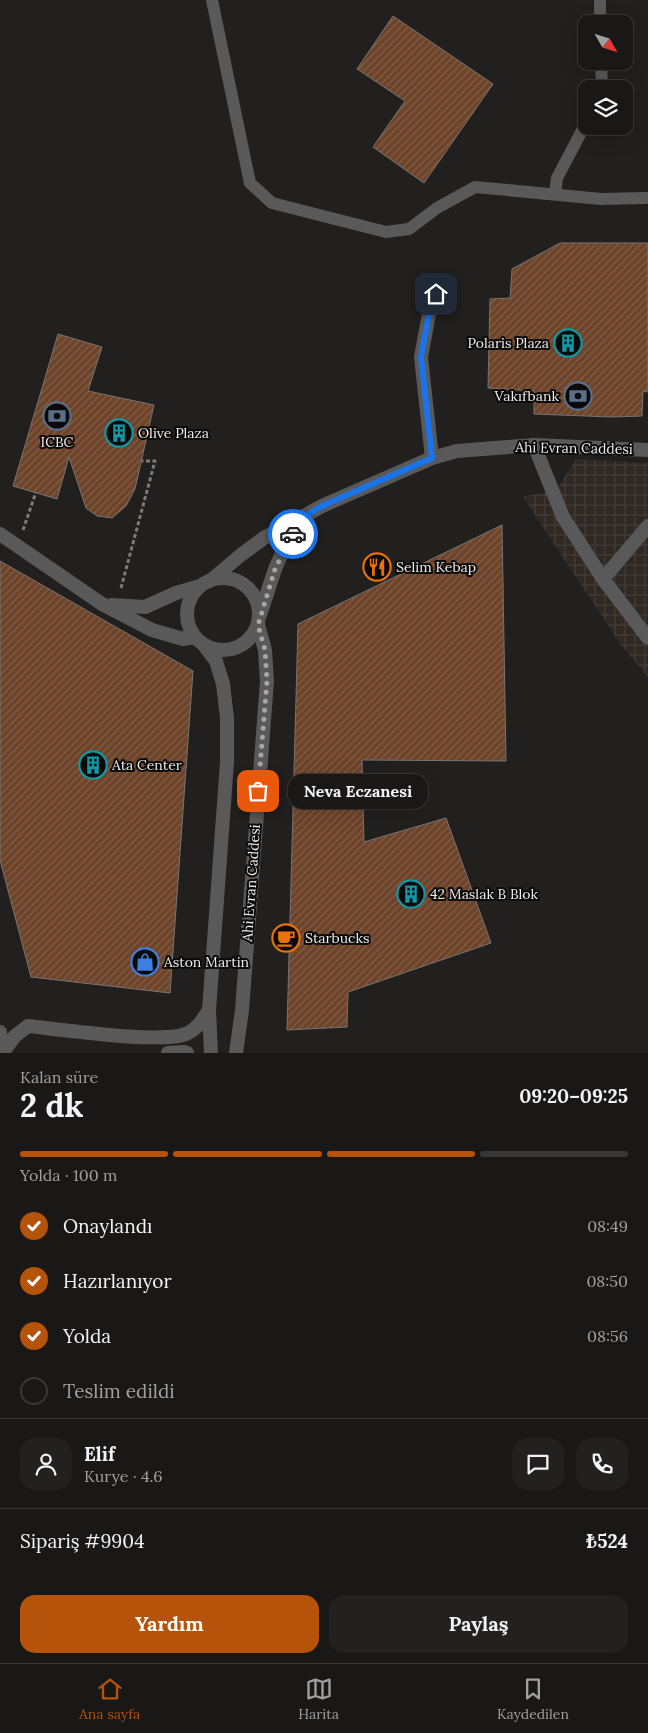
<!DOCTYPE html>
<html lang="tr">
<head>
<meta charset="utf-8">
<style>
	body { margin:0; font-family:Lora,serif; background:#23211f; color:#f1f3f6; height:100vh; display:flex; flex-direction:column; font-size:19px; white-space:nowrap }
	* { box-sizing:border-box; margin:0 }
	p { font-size:16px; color:#9fa0a1 }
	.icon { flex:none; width:28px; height:28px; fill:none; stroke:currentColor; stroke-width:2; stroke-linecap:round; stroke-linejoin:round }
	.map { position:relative; height:1053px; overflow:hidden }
	.side { display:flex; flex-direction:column; background:#1a1816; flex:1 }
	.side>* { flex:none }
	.needle { width:32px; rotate:129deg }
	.fabs { position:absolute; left:578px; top:15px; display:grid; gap:10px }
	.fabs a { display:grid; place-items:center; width:55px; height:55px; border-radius:10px; background:#1a1816; box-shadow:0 5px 20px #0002,0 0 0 1px #383735; font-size:25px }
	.pin { position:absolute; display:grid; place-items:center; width:42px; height:42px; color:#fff; margin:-21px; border-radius:10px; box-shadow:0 2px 8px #0006 }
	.courier { position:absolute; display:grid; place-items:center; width:50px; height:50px; margin:-25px; border:4px solid #1a73e8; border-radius:50%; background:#fff; color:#222; box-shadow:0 1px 6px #0007 }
	.bubble { position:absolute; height:35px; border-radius:15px; background:#1a1816; box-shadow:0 5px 20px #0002,0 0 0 1px #383735; font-size:16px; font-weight:700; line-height:35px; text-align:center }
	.overview em { font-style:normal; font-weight:700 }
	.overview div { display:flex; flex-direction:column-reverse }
	.overview { display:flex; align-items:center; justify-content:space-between; height:85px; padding:0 20px }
	h1 { font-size:32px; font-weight:700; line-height:38px }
	.bar { display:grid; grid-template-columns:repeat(4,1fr); gap:8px 5px; align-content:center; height:60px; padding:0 20px }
	.bar i { height:6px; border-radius:4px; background:#383735 }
	.bar .on { background:#b45309 }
	.bar p { grid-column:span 4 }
	.line { display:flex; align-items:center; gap:12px; padding:0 20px; border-top:1px solid #383735 }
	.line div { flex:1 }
	.round { display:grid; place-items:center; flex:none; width:52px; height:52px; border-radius:15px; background:#23211f }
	ol { padding:0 20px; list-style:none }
	li { display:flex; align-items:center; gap:15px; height:55px }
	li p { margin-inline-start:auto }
	li .icon { padding:5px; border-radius:50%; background:#b45309; color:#fff; stroke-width:4 }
	li:last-child { color:#9fa0a1 }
	li i { width:28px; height:28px; border:2px solid #383735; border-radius:50% }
	.button { display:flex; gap:10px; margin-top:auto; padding:10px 20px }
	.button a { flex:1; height:58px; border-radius:15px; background:#b45309; color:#fff; font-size:20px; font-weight:700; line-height:58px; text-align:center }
	.button a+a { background:#23211f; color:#f1f3f6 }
	.dock { display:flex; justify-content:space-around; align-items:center; height:70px; border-top:1px solid #383735; background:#1a1816; font-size:14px; color:#9fa0a1 }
	.dock a { display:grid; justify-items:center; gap:2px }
	.dock .on { color:#b45309 }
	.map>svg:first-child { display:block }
	.industrial { fill:url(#industrial-grid) }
	.building { fill:url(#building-hatch); stroke:#777473 }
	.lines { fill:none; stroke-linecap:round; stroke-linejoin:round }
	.path { stroke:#7d7b7a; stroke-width:3; stroke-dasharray:4 2.5; stroke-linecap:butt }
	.service { stroke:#5a595a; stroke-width:12 }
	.minor { stroke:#5a595a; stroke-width:14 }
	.done { stroke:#a7a6a5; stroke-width:5; stroke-dasharray:0 9 }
	.route { stroke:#1a73e8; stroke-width:6 }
	.labels { text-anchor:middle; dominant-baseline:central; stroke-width:4; stroke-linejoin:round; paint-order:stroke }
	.poi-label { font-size:14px; fill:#efeeed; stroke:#0b0a09; text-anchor:start }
	.street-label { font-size:14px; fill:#efeeed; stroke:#0b0a09 }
</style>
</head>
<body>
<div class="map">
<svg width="648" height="1053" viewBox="0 0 648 1053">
	<defs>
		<pattern id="industrial-grid" width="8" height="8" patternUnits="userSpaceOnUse" patternTransform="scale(1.25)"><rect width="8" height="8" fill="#2f2823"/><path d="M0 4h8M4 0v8" fill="none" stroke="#433d38"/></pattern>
		<pattern id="building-hatch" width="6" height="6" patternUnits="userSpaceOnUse" patternTransform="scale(1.25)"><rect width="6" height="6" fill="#6d4329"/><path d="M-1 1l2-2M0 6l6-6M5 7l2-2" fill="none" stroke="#825e48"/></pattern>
	</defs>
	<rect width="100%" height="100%" fill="#22201e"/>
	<path class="industrial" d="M576,459L648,463V677L621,645L523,497L556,490Z"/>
	<path class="building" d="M393,16L493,84L424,183L373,147L405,101L357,69Z
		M560,243H648V392L643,391L642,416L612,417L534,414V391L488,388L490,299L510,298L512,269Z
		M58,334L102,347L88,391L154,405L135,489L126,506L112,518L97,516L86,508L69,457L57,499L13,486Z
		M502,525L506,761L362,760L364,842L446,818L491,943L348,992L347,1027L287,1030L298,624Z
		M0,561L193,671L170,993L31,977L0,860Z"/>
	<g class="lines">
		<path class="path" d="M23,530L36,492
			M121,588L155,461H142"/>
		<path class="service" d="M212,0L250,183L272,203L386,232L409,229L437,208L475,187L601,199L648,198
			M600,0V24
			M601,61L602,89
			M555,194L557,178L586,123"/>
		<path class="minor" d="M534,445L563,517L603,579L648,638
			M432,458L421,357L429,314L436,294
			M0,534L102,604L152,630L183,639L195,637
			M187 614a36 36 0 1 1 72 0a36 36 0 1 1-72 0Z
			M603,579L648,526
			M210,581L242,554L264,538L322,506L432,458L457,451L534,445L648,450
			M111,605L145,607L176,593L200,586
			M260,615L275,569L283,551L304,517
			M204,645L216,661L223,684L227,718V762L209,1010L211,1053
			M0,1032L3,1053
			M3,1052L15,1036L28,1026C58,1029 166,1045 188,1033C198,1028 203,1019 209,1010
			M168,1053L184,1052L187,1053
			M236,1053L242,1010L267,681L265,650L258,625"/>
	</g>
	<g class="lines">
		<path class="done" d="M258,791L267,681L265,650L258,625L275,569L293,534"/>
		<path class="route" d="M293,534L304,517L322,506L432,458L421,357L429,314L436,294"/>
	</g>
	<defs>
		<g id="building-ring" transform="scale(1.4375)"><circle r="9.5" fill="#0b0a09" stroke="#0f9aa8" stroke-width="1.5"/><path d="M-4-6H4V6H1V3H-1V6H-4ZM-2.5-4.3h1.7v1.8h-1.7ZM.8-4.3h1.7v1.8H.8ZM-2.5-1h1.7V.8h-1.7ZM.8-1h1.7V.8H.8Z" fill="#0f9aa8"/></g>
		<g id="bank-ring" transform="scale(1.4375)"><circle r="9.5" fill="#0b0a09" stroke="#5c6f8a" stroke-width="1.5"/><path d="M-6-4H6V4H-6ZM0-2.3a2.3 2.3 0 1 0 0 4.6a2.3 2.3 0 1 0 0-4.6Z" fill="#5c6f8a"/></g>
		<g id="restaurant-ring" transform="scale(1.4375)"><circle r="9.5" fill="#0b0a09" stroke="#e8710a" stroke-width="1.5"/><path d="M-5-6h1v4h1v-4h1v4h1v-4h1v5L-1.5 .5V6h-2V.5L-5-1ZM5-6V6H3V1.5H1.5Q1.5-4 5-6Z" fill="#e8710a"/></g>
		<g id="cafe-ring" transform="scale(1.4375)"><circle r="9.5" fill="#0b0a09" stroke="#e8710a" stroke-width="1.5"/><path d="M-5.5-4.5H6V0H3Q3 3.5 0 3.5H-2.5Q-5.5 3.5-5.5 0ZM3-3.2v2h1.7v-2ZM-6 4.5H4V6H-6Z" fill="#e8710a"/></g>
		<g id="shop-ring" transform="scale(1.4375)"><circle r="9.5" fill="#0b0a09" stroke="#3f7fe0" stroke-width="1.5"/><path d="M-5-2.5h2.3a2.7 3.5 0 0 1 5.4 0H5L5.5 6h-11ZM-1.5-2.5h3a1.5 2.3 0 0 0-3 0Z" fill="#3f7fe0"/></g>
	</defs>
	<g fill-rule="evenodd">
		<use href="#building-ring" x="568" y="343"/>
		<use href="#bank-ring" x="578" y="396"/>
		<use href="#bank-ring" x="57" y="416"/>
		<use href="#building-ring" x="119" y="433"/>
		<use href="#restaurant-ring" x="377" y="567"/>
		<use href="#building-ring" x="93" y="765"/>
		<use href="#building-ring" x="411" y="894"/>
		<use href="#cafe-ring" x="286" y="938"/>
		<use href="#shop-ring" x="145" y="962"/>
	</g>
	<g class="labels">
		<g class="poi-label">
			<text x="549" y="343" text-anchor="end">Polaris Plaza</text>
			<text x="559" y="396" text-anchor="end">Vakıfbank</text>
			<text x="138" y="433">Olive Plaza</text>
			<text x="57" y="442" text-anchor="middle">ICBC</text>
			<text x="396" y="567">Selim Kebap</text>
			<text x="112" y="765">Ata Center</text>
			<text x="430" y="894">42 Maslak B Blok</text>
			<text x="305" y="938">Starbucks</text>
			<text x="164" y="962">Aston Martin</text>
		</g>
		<g class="street-label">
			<text transform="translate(574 448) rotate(1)">Ahi Evran Caddesi</text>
			<text transform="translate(251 883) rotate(-86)">Ahi Evran Caddesi</text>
		</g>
	</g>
</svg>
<div class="fabs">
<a><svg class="needle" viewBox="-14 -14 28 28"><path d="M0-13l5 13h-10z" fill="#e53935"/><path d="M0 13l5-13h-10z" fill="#9fa0a1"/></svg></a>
<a><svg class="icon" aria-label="layers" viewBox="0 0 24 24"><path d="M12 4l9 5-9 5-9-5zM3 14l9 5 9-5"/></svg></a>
</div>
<div class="pin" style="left:258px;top:791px;background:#ea580c"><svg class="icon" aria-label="bag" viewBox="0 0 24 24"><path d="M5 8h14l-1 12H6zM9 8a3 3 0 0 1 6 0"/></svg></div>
<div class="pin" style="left:436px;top:294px;background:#1f2937"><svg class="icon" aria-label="home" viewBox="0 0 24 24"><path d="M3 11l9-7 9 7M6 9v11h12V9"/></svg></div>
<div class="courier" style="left:293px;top:534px"><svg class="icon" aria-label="car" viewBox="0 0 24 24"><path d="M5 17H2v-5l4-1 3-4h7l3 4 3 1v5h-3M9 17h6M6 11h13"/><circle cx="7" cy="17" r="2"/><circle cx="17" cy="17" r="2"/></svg></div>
<div class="bubble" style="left:288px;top:774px;width:140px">Neva Eczanesi</div>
</div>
<section class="side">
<div class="overview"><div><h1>2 dk</h1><p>Kalan süre</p></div><em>09:20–09:25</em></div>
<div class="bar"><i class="on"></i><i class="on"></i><i class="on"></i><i></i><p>Yolda · 100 m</p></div>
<ol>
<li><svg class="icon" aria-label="check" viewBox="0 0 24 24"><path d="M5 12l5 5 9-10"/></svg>Onaylandı<p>08:49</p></li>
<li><svg class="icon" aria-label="check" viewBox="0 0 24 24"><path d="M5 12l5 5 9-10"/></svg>Hazırlanıyor<p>08:50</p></li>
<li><svg class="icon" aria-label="check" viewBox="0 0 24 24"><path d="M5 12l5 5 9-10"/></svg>Yolda<p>08:56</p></li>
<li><i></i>Teslim edildi</li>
</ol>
<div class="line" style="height:90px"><a class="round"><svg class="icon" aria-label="person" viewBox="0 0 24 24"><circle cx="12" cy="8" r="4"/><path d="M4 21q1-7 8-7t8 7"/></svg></a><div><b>Elif</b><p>Kurye · 4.6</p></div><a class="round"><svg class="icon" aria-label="chat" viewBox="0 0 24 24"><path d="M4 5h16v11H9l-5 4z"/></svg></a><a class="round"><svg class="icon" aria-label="phone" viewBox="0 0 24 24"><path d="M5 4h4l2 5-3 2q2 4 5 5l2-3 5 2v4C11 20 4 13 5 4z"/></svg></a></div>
<div class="line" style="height:65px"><div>Sipariş #9904</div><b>₺524</b></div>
<div class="button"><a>Yardım</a><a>Paylaş</a></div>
</section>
<nav class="dock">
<a class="on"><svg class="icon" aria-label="home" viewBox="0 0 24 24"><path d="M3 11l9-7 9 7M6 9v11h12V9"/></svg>Ana sayfa</a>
<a><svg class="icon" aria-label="map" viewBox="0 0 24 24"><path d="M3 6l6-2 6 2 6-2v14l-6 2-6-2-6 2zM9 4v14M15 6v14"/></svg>Harita</a>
<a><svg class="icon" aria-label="saved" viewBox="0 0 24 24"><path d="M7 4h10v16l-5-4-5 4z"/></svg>Kaydedilen</a>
</nav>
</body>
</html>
